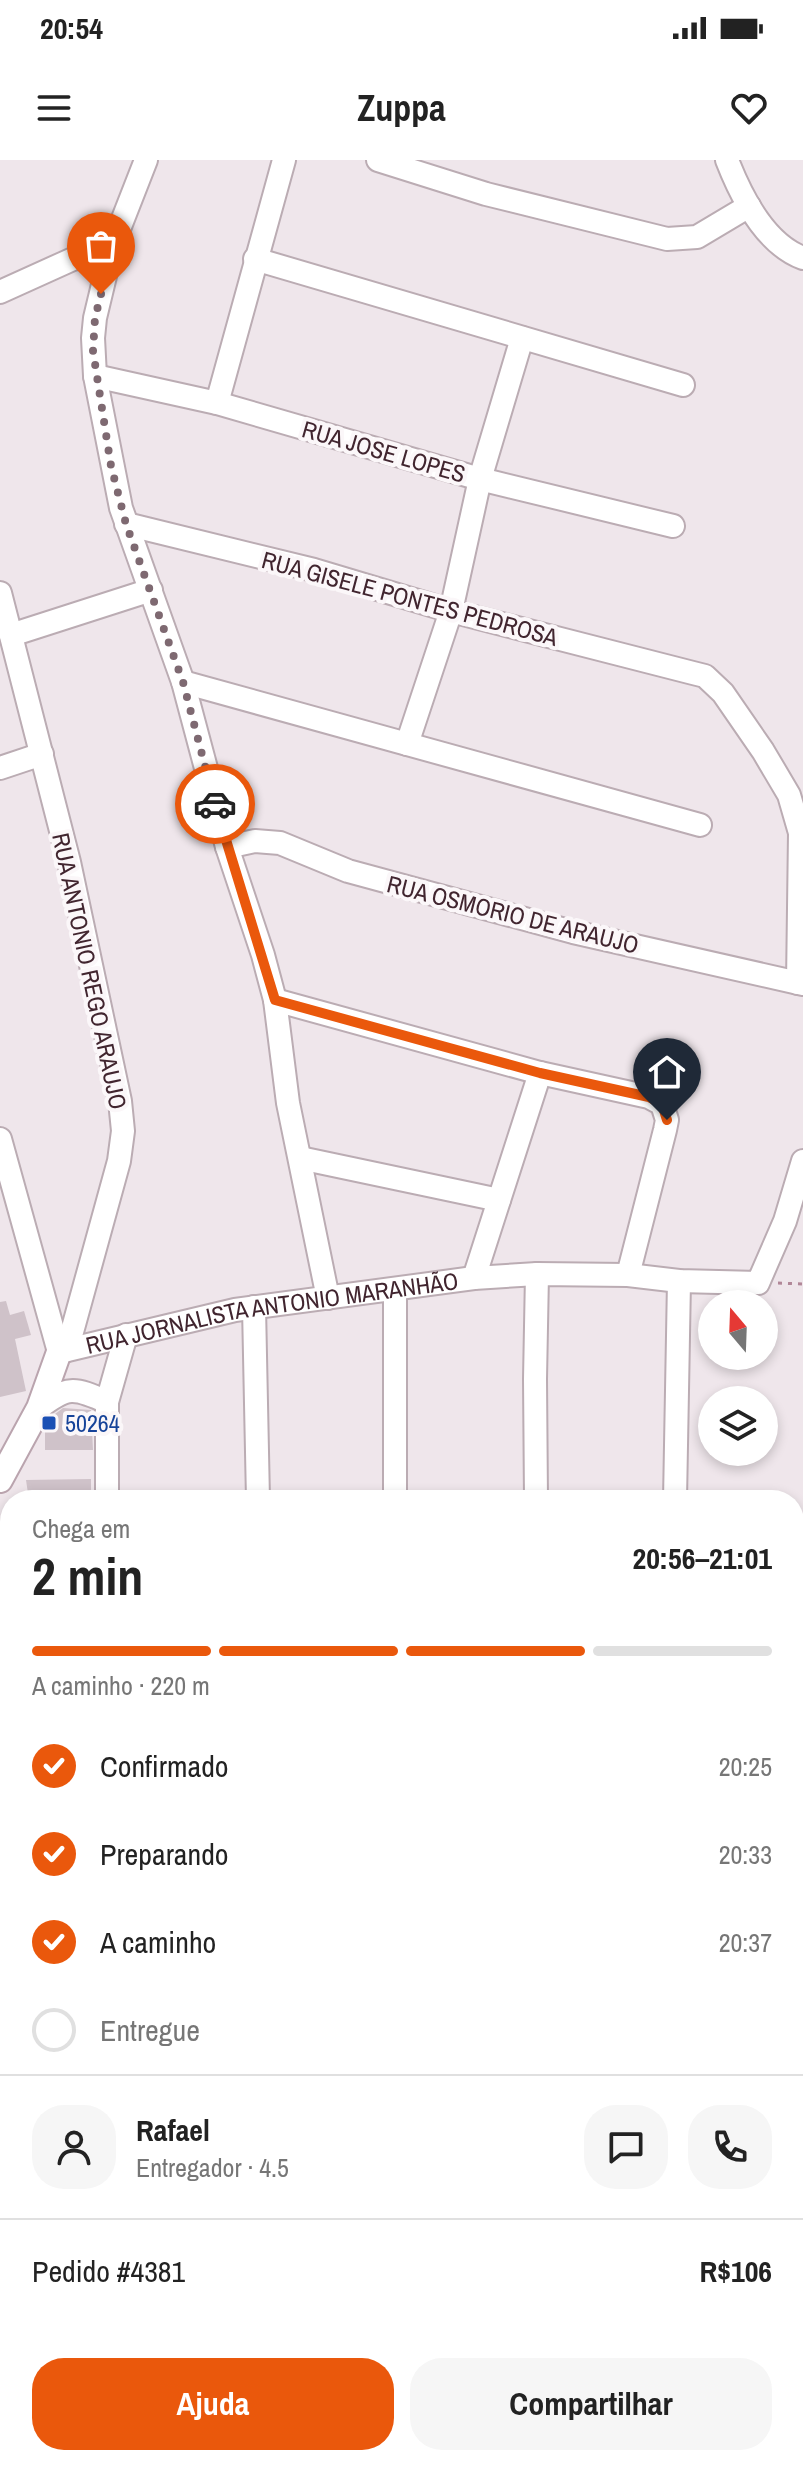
<!DOCTYPE html>
<html lang="pt">
<head>
<meta charset="utf-8">
<style>
	body { margin:0; font-family:"Archivo Narrow",sans-serif; background:#f6f6f6; color:#222; height:100vh; display:flex; flex-direction:column; font-size:30px; white-space:nowrap }
	* { box-sizing:border-box; margin:0 }
	p { font-size:26px; color:#767676 }
	.icon { flex:none; width:44px; height:44px; fill:none; stroke:currentColor; stroke-width:2; stroke-linecap:round; stroke-linejoin:round }
	.map { position:relative; flex:1; overflow:hidden }
	.sheet { position:absolute; left:0px; top:1330px; width:804px; height:976px; display:flex; flex-direction:column; background:#fff; border-radius:32px 32px 0 0; box-shadow:0 4px 12px #0003 }
	.sheet>* { flex:none }
	.needle { width:52px; rotate:341deg }
	.fabs { position:absolute; left:698px; top:1130px; display:grid; gap:16px }
	.fabs a { display:grid; place-items:center; width:80px; height:80px; border-radius:50%; background:#fff; box-shadow:0 4px 12px #0003; font-size:40px }
	.pin { position:absolute; display:grid; place-items:center; width:68px; height:68px; color:#fff; margin:-82px -34px; border-radius:50% 50% 50% 0; rotate:-45deg; box-shadow:0 0 8px #0007 }
	.pin .icon { rotate:45deg }
	.courier { position:absolute; display:grid; place-items:center; width:80px; height:80px; margin:-40px; border:6px solid #ea580c; border-radius:50%; background:#fff; color:#222; box-shadow:0 2px 10px #0007 }
	.overview em { font-style:normal; font-weight:700 }
	.overview div { display:flex; flex-direction:column-reverse }
	.overview { display:flex; align-items:center; justify-content:space-between; height:136px; padding:0 32px }
	h1 { font-size:52px; font-weight:700; line-height:60px }
	.bar { display:grid; grid-template-columns:repeat(4,1fr); gap:12px 8px; align-content:center; height:96px; padding:0 32px }
	.bar i { height:10px; border-radius:6px; background:#e0e0e0 }
	.bar .on { background:#ea580c }
	.bar p { grid-column:span 4 }
	.line { display:flex; align-items:center; gap:20px; padding:0 32px; border-top:2px solid #e0e0e0 }
	.line div { flex:1 }
	.round { display:grid; place-items:center; flex:none; width:84px; height:84px; border-radius:32px; background:#f6f6f6 }
	ol { padding:0 32px; list-style:none }
	li { display:flex; align-items:center; gap:24px; height:88px }
	li p { margin-inline-start:auto }
	li .icon { padding:8px; border-radius:50%; background:#ea580c; color:#fff; stroke-width:4 }
	li:last-child { color:#767676 }
	li i { width:44px; height:44px; border:4px solid #e0e0e0; border-radius:50% }
	.cta { display:flex; gap:16px; margin-top:auto; padding:16px 32px }
	.cta a { flex:1; height:92px; border-radius:32px; background:#ea580c; color:#fff; font-size:32px; font-weight:700; line-height:92px; text-align:center }
	.cta a+a { background:#f6f6f6; color:#222 }
	.status { display:flex; justify-content:space-between; align-items:center; height:56px; padding:0 40px; background:#fff; direction:ltr }
	.status svg { height:22px; fill:currentColor }
	header { display:flex; justify-content:space-between; align-items:center; height:104px; padding:0 32px; background:#fff; font-size:36px; font-weight:700 }
	.map>svg:first-child { display:block }
	.green { fill:#dfc0d9 }
	.building { fill:#cfc2c9 }
	.lines { fill:none; stroke-linecap:round; stroke-linejoin:round }
	.street-casing { stroke:#bbacb3; stroke-width:26 }
	.secondary-casing { stroke:#baa4ae; stroke-width:28 }
	.path { stroke:#b18798; stroke-width:3; stroke-dasharray:4 6; stroke-linecap:butt }
	.street { stroke:#fff; stroke-width:22 }
	.secondary { stroke:#fff; stroke-width:24 }
	.done { stroke:#7e6971; stroke-width:8; stroke-dasharray:0 14.4 }
	.route { stroke:#ea580c; stroke-width:10 }
	.transit-dot { fill:#1a4fb4; stroke:#fbf7f9; stroke-width:3 }
	.labels { text-anchor:middle; dominant-baseline:central; stroke-width:8; stroke-linejoin:round; paint-order:stroke }
	.street-label { font-size:24px; fill:#41252f; stroke:#fbf7f9 }
	.transit-label { font-size:24px; fill:#164399; stroke:#fbf7f9; text-anchor:start }
</style>
</head>
<body>
<div class="status"><b>20:54</b><svg viewBox="0 0 49 12"><path d="M0 12V9h3v3zM5 12V6h3v6zM10 12V3h3v9zM15 12V0h3v12zM26 1h20v11H26zM47 4h2v5h-2z"/></svg></div>
<header><svg class="icon" aria-label="menu" viewBox="0 0 24 24"><path d="M4 6h16M4 12h16M4 18h16"/></svg>Zuppa<svg class="icon" aria-label="heart" viewBox="0 0 24 24"><path d="M12 20l-8-8c-3-5 5-10 8-4 3-6 11-1 8 4z"/></svg></header>
<div class="map">
<svg width="803" height="2306" viewBox="0 0 803 2306">
	<rect width="100%" height="100%" fill="#efe6eb"/>
	<path class="green" d="M0,1409H10V1578L0,1579Z
		M10,1822V2296H676L679,2306H0V1834Z"/>
	<path class="building" d="M6,1141L10,1155L24,1151L31,1175L15,1179L26,1231L0,1237V1142Z
		M63,1248L91,1250L93,1290H45V1271H55V1254Z
		M91,1319V1340H29L26,1320Z"/>
	<g class="lines">
		<g class="street-casing">
			<g id="street">
				<path d="M146,0L112,87L95,158L93,178L95,216L121,348L183,522L227,687L263,795L275,840L288,943L328,1138"/>
				<path d="M378,0L486,34L667,79L697,77L749,46"/>
				<path d="M727,0C741,36 765,84 803,98"/>
				<path d="M255,99L683,225"/>
				<path d="M0,132L73,99L112,87"/>
				<path d="M95,216L217,243L480,319L673,366"/>
				<path d="M217,243L284,0"/>
				<path d="M126,364L314,410L451,451L693,513L705,516L723,533L763,591L789,635L800,673L798,823"/>
				<path d="M0,433L69,702L120,941L123,971L119,1001L67,1190"/>
				<path d="M11,475L151,430"/>
				<path d="M183,522L700,665"/>
				<path d="M407,584L451,451L480,319L522,178"/>
				<path d="M0,608L42,594"/>
				<path d="M227,687L255,681L280,683L348,711L573,772L803,824"/>
				<path d="M275,840L540,913L649,937L662,944L667,960L665,970L628,1115"/>
				<path id="s1" d="M0,979L59,1192L235,1150L474,1118L537,1114L628,1115L679,1121L758,1123L785,1061L803,1001"/>
				<path d="M300,998L499,1040"/>
				<path d="M474,1118L540,913"/>
				<path d="M254,1147L258,1340"/>
				<path d="M39,1248C67,1226 74,1227 107,1242"/>
				<path d="M107,1340V1242L126,1175"/>
				<path d="M395,1340V1129"/>
				<path d="M536,1340L535,1219L537,1114"/>
				<path d="M675,1340L679,1121"/>
				<path d="M0,1592L10,1591"/>
				<path d="M0,1702L10,1696"/>
			</g>
		</g>
		<g class="secondary-casing">
			<path id="secondary" d="M0,1320L39,1248L59,1192"/>
		</g>
		<path class="path" d="M778,1123L803,1124
			M794,1859L803,1852
			M794,2109L803,2134
			M794,2252L803,2214
			M786,2306L787,2296"/>
		<use href="#street" class="street"/>
		<use href="#secondary" class="secondary"/>
	</g>
	<g class="lines">
		<path class="done" d="M101,134L95,158L93,191L111,306L126,364L183,522L215,644"/>
		<path class="route" d="M215,644L275,840L540,913L649,937L662,944L667,960"/>
	</g>
	<rect class="transit-dot" x="41" y="1255" width="16" height="16" rx="4"/>
	<g class="labels">
		<g class="street-label">
			<text transform="translate(384 291) rotate(16)">RUA JOSE LOPES</text>
			<text transform="translate(410 438) rotate(15)">RUA GISELE PONTES PEDROSA</text>
			<text transform="translate(513 754) rotate(14)">RUA OSMORIO DE ARAUJO</text>
			<text transform="translate(90 811) rotate(78)">RUA ANTONIO REGO ARAUJO</text>
			<text stroke="none"><textPath href="#s1" startOffset="438">RUA JORNALISTA ANTONIO MARANHÃO</textPath></text>
		</g>
		<g class="transit-label">
			<text x="65" y="1263">50264</text>
		</g>
	</g>
</svg>
<div class="fabs">
<a><svg class="needle" viewBox="-14 -14 28 28"><path d="M0-13l5 13h-10z" fill="#e53935"/><path d="M0 13l5-13h-10z" fill="#767676"/></svg></a>
<a><svg class="icon" aria-label="layers" viewBox="0 0 24 24"><path d="M12 4l9 5-9 5-9-5zM3 14l9 5 9-5"/></svg></a>
</div>
<div class="pin" style="left:101px;top:134px;background:#ea580c"><svg class="icon" aria-label="bag" viewBox="0 0 24 24"><path d="M5 8h14l-1 12H6zM9 8a3 3 0 0 1 6 0"/></svg></div>
<div class="pin" style="left:667px;top:960px;background:#1f2937"><svg class="icon" aria-label="home" viewBox="0 0 24 24"><path d="M3 11l9-7 9 7M6 9v11h12V9"/></svg></div>
<div class="courier" style="left:215px;top:644px"><svg class="icon" aria-label="car" viewBox="0 0 24 24"><path d="M5 17H2v-5l4-1 3-4h7l3 4 3 1v5h-3M9 17h6M6 11h13"/><circle cx="7" cy="17" r="2"/><circle cx="17" cy="17" r="2"/></svg></div>
<section class="sheet">
<div class="overview"><div><h1>2 min</h1><p>Chega em</p></div><em>20:56–21:01</em></div>
<div class="bar"><i class="on"></i><i class="on"></i><i class="on"></i><i></i><p>A caminho · 220 m</p></div>
<ol>
<li><svg class="icon" aria-label="check" viewBox="0 0 24 24"><path d="M5 12l5 5 9-10"/></svg>Confirmado<p>20:25</p></li>
<li><svg class="icon" aria-label="check" viewBox="0 0 24 24"><path d="M5 12l5 5 9-10"/></svg>Preparando<p>20:33</p></li>
<li><svg class="icon" aria-label="check" viewBox="0 0 24 24"><path d="M5 12l5 5 9-10"/></svg>A caminho<p>20:37</p></li>
<li><i></i>Entregue</li>
</ol>
<div class="line" style="height:144px"><a class="round"><svg class="icon" aria-label="person" viewBox="0 0 24 24"><circle cx="12" cy="8" r="4"/><path d="M4 21q1-7 8-7t8 7"/></svg></a><div><b>Rafael</b><p>Entregador · 4.5</p></div><a class="round"><svg class="icon" aria-label="chat" viewBox="0 0 24 24"><path d="M4 5h16v11H9l-5 4z"/></svg></a><a class="round"><svg class="icon" aria-label="phone" viewBox="0 0 24 24"><path d="M5 4h4l2 5-3 2q2 4 5 5l2-3 5 2v4C11 20 4 13 5 4z"/></svg></a></div>
<div class="line" style="height:104px"><div>Pedido #4381</div><b>R$106</b></div>
<div class="cta"><a>Ajuda</a><a>Compartilhar</a></div>
</section>
</div>
</body>
</html>
